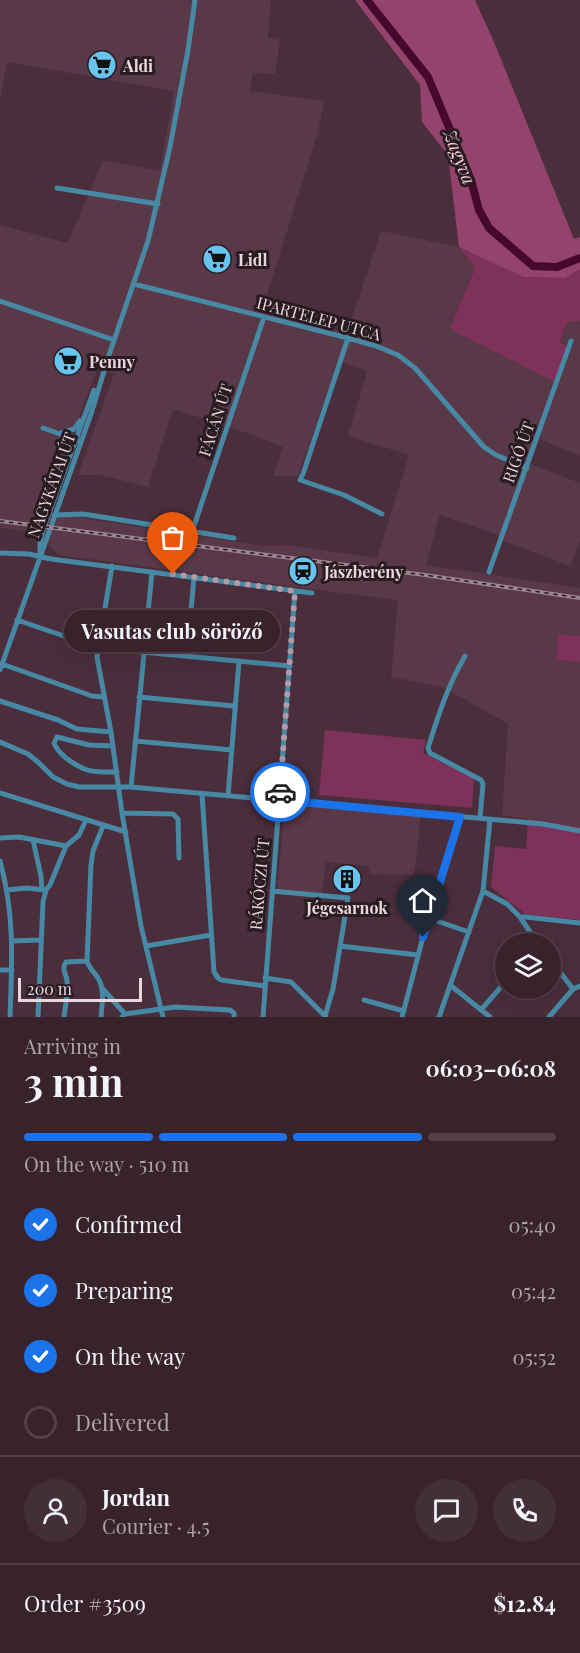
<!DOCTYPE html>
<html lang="en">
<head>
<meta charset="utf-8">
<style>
	body { margin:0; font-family:"Playfair Display",serif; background:#432f38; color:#f1f3f6; height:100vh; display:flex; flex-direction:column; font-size:22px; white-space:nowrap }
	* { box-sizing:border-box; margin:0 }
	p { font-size:20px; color:#aba4a9 }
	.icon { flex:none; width:33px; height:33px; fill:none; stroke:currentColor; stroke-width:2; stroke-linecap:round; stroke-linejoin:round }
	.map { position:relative; height:1017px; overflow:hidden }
	.details { display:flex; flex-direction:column; background:#38222c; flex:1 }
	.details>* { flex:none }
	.tools { position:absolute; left:495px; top:933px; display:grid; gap:12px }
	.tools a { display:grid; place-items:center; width:66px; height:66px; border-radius:50%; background:#38222c; box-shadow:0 6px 24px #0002,0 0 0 2px #523f48; font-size:30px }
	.scale { position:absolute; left:18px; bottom:15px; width:124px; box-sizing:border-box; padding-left:6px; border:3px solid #e9d7de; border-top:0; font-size:16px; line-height:21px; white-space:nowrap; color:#e9d7de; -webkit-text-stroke:4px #281b21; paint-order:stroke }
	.pin { position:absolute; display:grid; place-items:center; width:51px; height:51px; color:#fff; margin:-62px -26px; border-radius:50% 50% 50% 0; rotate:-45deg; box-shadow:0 0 6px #0007 }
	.pin .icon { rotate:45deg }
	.courier { position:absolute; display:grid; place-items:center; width:60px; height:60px; margin:-30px; border:4px solid #1a73e8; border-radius:50%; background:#fff; color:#222; box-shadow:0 2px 8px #0007 }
	.bubble { position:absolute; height:42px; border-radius:21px; background:#38222c; box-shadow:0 6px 24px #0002,0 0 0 2px #523f48; font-size:20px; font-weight:700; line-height:42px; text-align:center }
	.head em { font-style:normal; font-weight:700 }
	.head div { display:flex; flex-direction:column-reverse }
	.head { display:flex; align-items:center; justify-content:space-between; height:102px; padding:0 24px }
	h1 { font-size:39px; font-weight:700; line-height:45px }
	.bar { display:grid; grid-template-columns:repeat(4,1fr); gap:9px 6px; align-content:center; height:72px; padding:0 24px }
	.bar i { height:8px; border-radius:4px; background:#523f48 }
	.bar .selected { background:#1a73e8 }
	.bar p { grid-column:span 4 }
	.line { display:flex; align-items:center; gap:15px; padding:0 24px; border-top:2px solid #523f48 }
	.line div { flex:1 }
	.round { display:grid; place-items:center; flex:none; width:63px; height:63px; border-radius:32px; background:#432f38 }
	ol { padding:0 24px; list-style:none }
	li { display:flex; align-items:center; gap:18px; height:66px }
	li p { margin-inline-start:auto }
	li .icon { padding:6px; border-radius:50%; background:#1a73e8; color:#fff; stroke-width:4 }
	li:last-child { color:#aba4a9 }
	li i { width:33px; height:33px; border:3px solid #523f48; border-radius:50% }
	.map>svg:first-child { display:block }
	.built { fill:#593847; fill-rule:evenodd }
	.green { fill:#7e3259 }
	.forest { fill:#93436c }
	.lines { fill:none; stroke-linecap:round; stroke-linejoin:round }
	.river { stroke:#44092b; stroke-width:8 }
	.minor { stroke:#4788a5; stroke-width:5 }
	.rail-casing { stroke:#9d8690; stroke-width:4 }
	.rail { stroke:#281b21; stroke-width:1.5; stroke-dasharray:4.5; stroke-linecap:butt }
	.done { stroke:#b19ca5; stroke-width:6; stroke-dasharray:0 10.8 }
	.route { stroke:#1a73e8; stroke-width:8 }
	.labels { text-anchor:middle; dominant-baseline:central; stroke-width:6; stroke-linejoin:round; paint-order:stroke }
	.poi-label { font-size:16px; font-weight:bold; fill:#e9d7de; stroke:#281b21; text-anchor:start }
	.street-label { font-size:16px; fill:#e9d7de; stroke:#281b21 }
	.water-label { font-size:18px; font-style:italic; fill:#fecfe3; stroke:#281b21 }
</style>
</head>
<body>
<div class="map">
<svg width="580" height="1017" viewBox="0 0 580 1017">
	<rect width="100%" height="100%" fill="#4a2e3b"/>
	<path class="built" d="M0,0H271L268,38L280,40L275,74L253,73L250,91L324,101L318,132L262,311L347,333L381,231L459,247L475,267L451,329L568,347L560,342L567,322L580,321V456L539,439L530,464L580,483V541L571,566L503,541L504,537L440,515L426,565L580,588V636L559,634L556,660L580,662V827L502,815L508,724L443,687L391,677L398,600L295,587L59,555L34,532L0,528V225L68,243L103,160L160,171L174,91L7,62L0,100ZM338,361L367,371L348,436L409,455L377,558L287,545L263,546L44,512L98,367L114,374L78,475H101L148,487L173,409L253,435L283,447L273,476H298Z
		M285,804L421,815L414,875L370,874L369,866L326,862L322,894L277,889Z"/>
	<path class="green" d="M459,247L523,277L565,278L580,269V321L567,322L560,342L568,347L555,382L450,329L475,268Z
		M558,634L580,636V662L556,660Z
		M325,730L426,740L423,753L474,778L472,808L319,795Z
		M528,819L580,827V920L525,914L491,887L495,846L526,849Z"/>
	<path class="forest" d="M355,0H475L494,42L574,239L580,237V269L565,278L523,277L459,247L448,155L422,122L420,85Z"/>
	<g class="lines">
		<path class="river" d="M367,0L428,77L471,180L479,210L489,228L533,266L557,267L580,258"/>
		<path class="minor" d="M57,188L158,204
			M134,284L348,338L376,346L398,355L415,368L484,447L496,455L527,468
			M0,301L114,340
			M348,338L303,474L300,480L344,495L382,514
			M43,428L80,441
			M61,433L74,429L80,421
			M62,436L69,444V454
			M54,515L83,514L234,538
			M192,532L264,317
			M40,552V542L44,527L94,390
			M0,553L29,554L51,559L312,593
			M112,566L97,657L111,732L122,813L141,926L163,1017
			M489,572L571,341
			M17,620L99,648L290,666
			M187,655L194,577
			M465,656C448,685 438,716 428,748L430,753L481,780L483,784L480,818
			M2,664L92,696L104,697
			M0,670L91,414L108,358L148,241L170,147L188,50L195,0
			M139,697L234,706
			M0,701L58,720L77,729L111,732
			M135,741L232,750
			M0,742L28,754L38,762L53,777L67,784L79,787H131L543,824L580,831
			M113,746L89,745L57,737L54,743C56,749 60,753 66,758C86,773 93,772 117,772
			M131,787L152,572
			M0,793L126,832
			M202,794L214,972L218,978L221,980L265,986
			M228,796L239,661
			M122,813L173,814L178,819L179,858
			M0,838L19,837L66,846
			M33,840L41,876L42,890
			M0,861C15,916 12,961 10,1017
			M7,890L27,888L44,890
			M272,891L348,898L333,989L325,1016
			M483,891L507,904L520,917L538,944
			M520,917H526L580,923
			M428,918L469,932
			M12,941L40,940
			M146,946L211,935
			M340,946L418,955
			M550,959L573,989
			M0,970H12
			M265,978L291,982L326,1017
			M450,985L490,1017
			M103,989L125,1014
			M364,1000L404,1011
			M481,1010L506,981
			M38,1017L43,902L46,890L50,885L66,846L79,835L86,820
			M64,1017C65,1007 69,990 67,981C66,972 61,970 66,962L87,961
			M101,1017C102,1004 105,990 98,978C94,972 89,968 87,961L91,865L93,851L103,826
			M122,1017L125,1014L175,1007L230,1010L234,1013V1017
			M263,1017L295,591
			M402,1017L428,918L460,817
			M439,1017L483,891L490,819
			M549,1017L573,989L580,986"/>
		<g class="rail-casing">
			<path id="rail" d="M0,521L425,575L580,598"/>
		</g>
		<use href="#rail" class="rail"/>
	</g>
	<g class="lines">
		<path class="done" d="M173,574L295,591L280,792"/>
		<path class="route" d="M280,792L279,800L460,817L423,937"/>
	</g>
	<defs>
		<g id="supermarket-disc" transform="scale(1.5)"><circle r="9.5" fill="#66c4ef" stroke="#281b21"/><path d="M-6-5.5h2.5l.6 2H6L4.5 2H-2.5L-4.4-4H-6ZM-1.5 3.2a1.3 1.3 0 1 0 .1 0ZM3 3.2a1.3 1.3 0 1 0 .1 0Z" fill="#111"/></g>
		<g id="station-disc" transform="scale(1.5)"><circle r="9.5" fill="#66c4ef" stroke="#281b21"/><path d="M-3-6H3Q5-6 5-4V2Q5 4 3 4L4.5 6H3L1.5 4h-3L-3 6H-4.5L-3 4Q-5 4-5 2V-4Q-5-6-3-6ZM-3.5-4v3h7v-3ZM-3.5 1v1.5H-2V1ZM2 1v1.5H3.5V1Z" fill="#111"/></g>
		<g id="building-disc" transform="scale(1.5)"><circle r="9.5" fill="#66c4ef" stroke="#281b21"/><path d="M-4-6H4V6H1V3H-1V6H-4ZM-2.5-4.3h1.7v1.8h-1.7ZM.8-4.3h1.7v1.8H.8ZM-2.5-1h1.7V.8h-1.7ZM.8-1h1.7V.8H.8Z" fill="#111"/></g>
	</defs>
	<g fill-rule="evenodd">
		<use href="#supermarket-disc" x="102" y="65"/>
		<use href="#supermarket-disc" x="217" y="259"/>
		<use href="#supermarket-disc" x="68" y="361"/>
		<use href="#station-disc" x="303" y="571"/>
		<use href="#building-disc" x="347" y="879"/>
	</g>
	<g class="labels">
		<g class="poi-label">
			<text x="123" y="65">Aldi</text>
			<text x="238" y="259">Lidl</text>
			<text x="89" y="361">Penny</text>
			<text x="324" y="571">Jászberény</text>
			<text x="347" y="907" text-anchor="middle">Jégcsarnok</text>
		</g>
		<g class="street-label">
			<text transform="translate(319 318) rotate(15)">IPARTELEP UTCA</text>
			<text transform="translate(215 420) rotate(-72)">FÁCÁN ÚT</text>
			<text transform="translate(518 452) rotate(-70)">RIGÓ ÚT</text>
			<text transform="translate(51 485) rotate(-70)">NAGYKÁTAI ÚT</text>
			<text transform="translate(259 884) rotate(-85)">RÁKÓCZI ÚT</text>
		</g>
		<g class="water-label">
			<text transform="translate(460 157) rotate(68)">Zagyva</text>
		</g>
	</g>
</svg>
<div class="tools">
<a><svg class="icon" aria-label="layers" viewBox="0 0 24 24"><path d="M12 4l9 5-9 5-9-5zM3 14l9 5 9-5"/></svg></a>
</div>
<div class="scale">200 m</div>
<div class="pin" style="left:173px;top:574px;background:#ea580c"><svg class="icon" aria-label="bag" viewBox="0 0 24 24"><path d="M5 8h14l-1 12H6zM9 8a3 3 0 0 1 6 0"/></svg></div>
<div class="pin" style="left:423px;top:937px;background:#1f2937"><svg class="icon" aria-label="home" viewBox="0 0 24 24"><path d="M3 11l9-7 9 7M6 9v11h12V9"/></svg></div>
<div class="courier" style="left:280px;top:792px"><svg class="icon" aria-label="car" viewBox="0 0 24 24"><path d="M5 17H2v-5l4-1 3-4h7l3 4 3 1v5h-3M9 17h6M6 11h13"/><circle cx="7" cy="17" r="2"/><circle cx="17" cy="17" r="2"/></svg></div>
<div class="bubble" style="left:64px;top:610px;width:216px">Vasutas club söröző</div>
</div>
<section class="details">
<div class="head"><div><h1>3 min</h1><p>Arriving in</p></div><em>06:03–06:08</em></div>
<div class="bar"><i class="selected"></i><i class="selected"></i><i class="selected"></i><i></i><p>On the way · 510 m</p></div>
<ol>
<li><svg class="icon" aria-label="check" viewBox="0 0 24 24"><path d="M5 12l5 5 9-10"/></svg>Confirmed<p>05:40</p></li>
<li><svg class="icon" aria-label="check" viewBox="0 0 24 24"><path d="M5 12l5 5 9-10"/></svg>Preparing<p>05:42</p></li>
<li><svg class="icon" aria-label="check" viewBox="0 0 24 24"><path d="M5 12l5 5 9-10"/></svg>On the way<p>05:52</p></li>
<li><i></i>Delivered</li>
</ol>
<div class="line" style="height:108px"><a class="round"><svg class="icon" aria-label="person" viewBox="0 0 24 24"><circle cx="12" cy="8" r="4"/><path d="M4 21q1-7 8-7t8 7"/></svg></a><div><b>Jordan</b><p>Courier · 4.5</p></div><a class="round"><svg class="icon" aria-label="chat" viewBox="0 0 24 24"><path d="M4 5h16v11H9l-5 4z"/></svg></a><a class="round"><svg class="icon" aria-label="phone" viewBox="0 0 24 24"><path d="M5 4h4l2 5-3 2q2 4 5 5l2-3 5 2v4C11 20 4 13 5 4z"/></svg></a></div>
<div class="line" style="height:78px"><div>Order #3509</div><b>$12.84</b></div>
</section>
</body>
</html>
